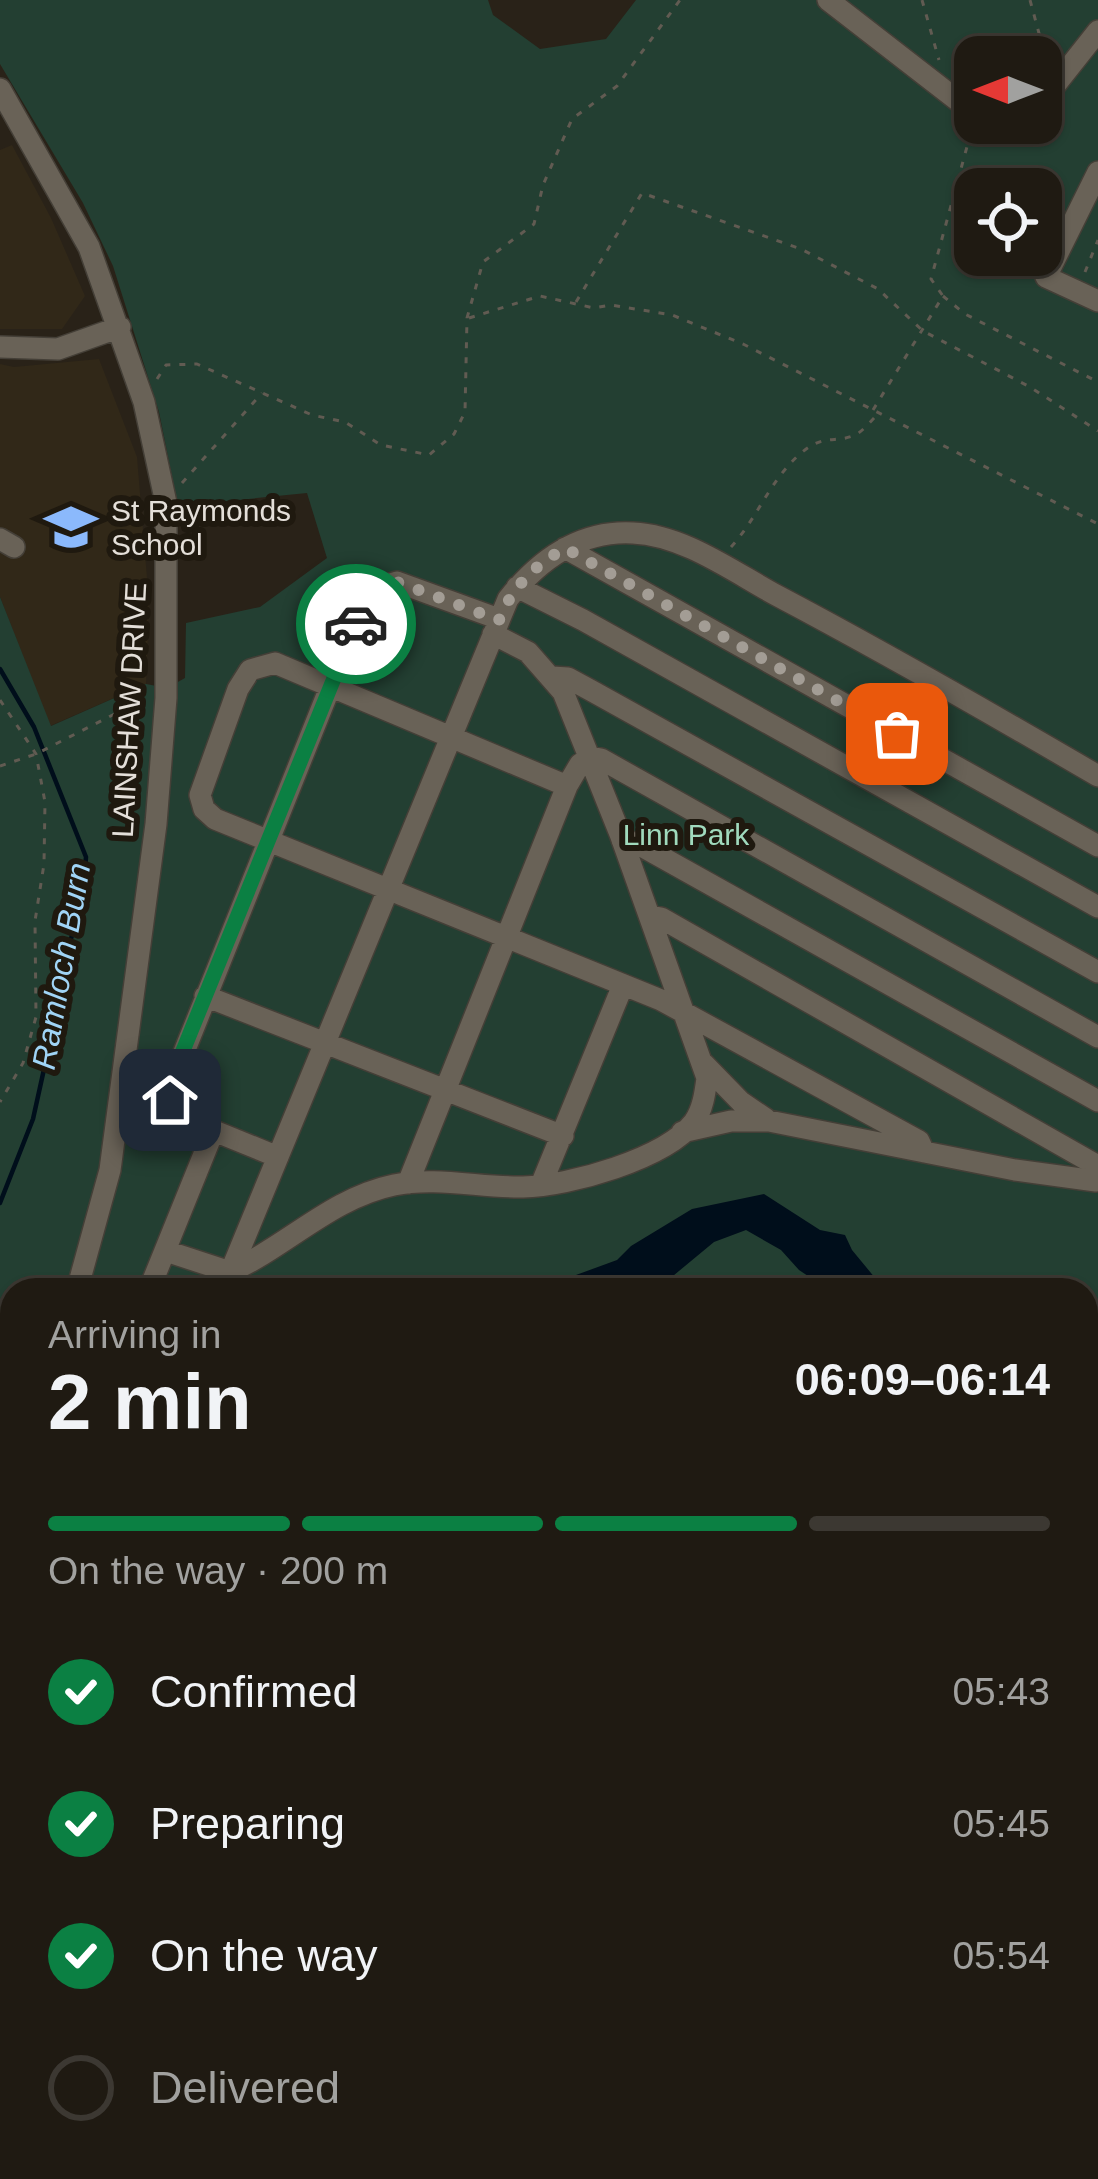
<!DOCTYPE html>
<html lang="en">
<head>
<meta charset="utf-8">
<style>
	body { margin:0; font-family:Arial,sans-serif; background:#27231b; color:#f1f3f6; height:100vh; display:flex; flex-direction:column; font-size:45px; white-space:nowrap }
	* { box-sizing:border-box; margin:0 }
	p { font-size:39px; color:#a1a19f }
	.icon { flex:none; width:66px; height:66px; fill:none; stroke:currentColor; stroke-width:2; stroke-linecap:round; stroke-linejoin:round }
	.map { position:relative; flex:1; overflow:hidden }
	.details { position:absolute; left:0px; top:1278px; width:1098px; height:903px; display:flex; flex-direction:column; background:#1f1a12; border-radius:36px 36px 0 0; box-shadow:0 3px 9px #0004,0 0 0 3px #3c3832 }
	.details>* { flex:none }
	.needle { width:78px; rotate:270deg }
	.tools { position:absolute; left:954px; top:36px; display:grid; gap:24px }
	.tools a { display:grid; place-items:center; width:108px; height:108px; border-radius:24px; background:#1f1a12; box-shadow:0 3px 9px #0004,0 0 0 3px #3c3832; font-size:60px }
	.pin { position:absolute; display:grid; place-items:center; width:102px; height:102px; color:#fff; margin:-51px; border-radius:24px; box-shadow:0 6px 18px #0006 }
	.courier { position:absolute; display:grid; place-items:center; width:120px; height:120px; margin:-60px; border:9px solid #0b8043; border-radius:50%; background:#fff; color:#222; box-shadow:0 3px 15px #0007 }
	.overview em { font-style:normal; font-weight:800 }
	.overview div { display:flex; flex-direction:column-reverse }
	.overview { display:flex; align-items:center; justify-content:space-between; height:204px; padding:0 48px }
	h1 { font-size:78px; font-weight:800; line-height:90px }
	.bar { display:grid; grid-template-columns:repeat(4,1fr); gap:18px 12px; align-content:center; height:144px; padding:0 48px }
	.bar i { height:15px; border-radius:9px; background:#3c3832 }
	.bar .current { background:#0b8043 }
	.bar p { grid-column:span 4 }
	ol { padding:0 48px; list-style:none }
	li { display:flex; align-items:center; gap:36px; height:132px }
	li p { margin-inline-start:auto }
	li .icon { padding:12px; border-radius:50%; background:#0b8043; color:#fff; stroke-width:4 }
	li:last-child { color:#a1a19f }
	li i { width:66px; height:66px; border:6px solid #3c3832; border-radius:50% }
	.map>svg:first-child { display:block }
	.built { fill:#312818 }
	.green { fill:#233f32; fill-rule:evenodd }
	.water { fill:#000e1b }
	.lines { fill:none; stroke-linecap:round; stroke-linejoin:round }
	.stream { stroke:#000e1b; stroke-width:4.5 }
	.minor-casing { stroke:#443f37; stroke-width:24 }
	.path { stroke:#615b52; stroke-width:3; stroke-dasharray:6 9; stroke-linecap:butt }
	.minor { stroke:#696257; stroke-width:21 }
	.done { stroke:#a39d95; stroke-width:12; stroke-dasharray:0 21.6 }
	.route { stroke:#0b8043; stroke-width:15 }
	.labels { text-anchor:middle; dominant-baseline:central; stroke-width:12; stroke-linejoin:round; paint-order:stroke }
	.poi-label { font-size:30px; fill:#e4dfd9; stroke:#1f190f; text-anchor:start }
	.street-label { font-size:30px; fill:#e4dfd9; stroke:#1f190f }
	.park-label { font-size:30px; fill:#a0dabd; stroke:#1f190f }
	.water-label { font-size:33px; font-style:italic; fill:#a0d4f6; stroke:#1f190f }
</style>
</head>
<body>
<div class="map">
<svg width="1098" height="2179" viewBox="0 0 1098 2179">
	<rect width="100%" height="100%" fill="#292218"/>
	<path class="built" d="M12,145L51,218L85,296L62,329H0V150Z
		M99,359L137,457L149,602L146,684L50,726L0,597V364L14,367Z"/>
	<path class="green" d="M0,0H488L493,15L540,49L606,39L636,0H1098V1451L1086,1444V1290H12V2169H263L259,2179H0V597L51,726L146,684L167,688L185,678L186,623L260,607L327,558L307,493L178,506L159,412L113,266L83,203L0,64ZM975,57H1041V123H975ZM975,189H1041V255H975Z
		M1086,1463L1098,1470V1709L1086,1710Z"/>
	<path class="water" d="M764,1194L820,1230L845,1235L852,1250L885,1290H829L799,1270L781,1250L746,1230L714,1242L656,1290H535L617,1260L631,1246L692,1209Z"/>
	<g class="lines">
		<path class="stream" d="M0,669L34,727L86,857L83,895L57,990L52,1033L33,1119L0,1203"/>
		<g class="minor-casing">
			<path id="minor" d="M828,0L975,114
				M0,89L89,247L144,402L166,503V698L156,824L110,1170L77,1290
				M1041,103L1098,31
				M987,123L1000,133L1025,123
				M1098,172L1046,277L1098,301
				M0,347L58,349L120,327
				M0,539L14,547
				M565,548L1098,846
				M517,587L583,620L1098,907
				M552,677L568,678L592,691L1098,972
				M567,786L275,663L250,670L238,689L200,795L204,809L215,819L661,1000L919,1141L924,1152
				M622,840L638,844L1098,1101
				M650,916L661,918L1098,1166
				M205,996L563,1136
				M704,1064L741,1102L766,1119
				M682,1132L731,1121H769L1015,1170L1096,1181
				M278,1157L180,1117L170,1100V1087L353,630L374,589L397,582L499,619
				M408,1183L567,786L580,764L590,757L601,759L1098,1037
				M541,1185L623,985
				M166,1251L230,1272C286,1247 331,1198 394,1185C436,1176 481,1188 523,1187C569,1186 665,1159 694,1122C703,1109 705,1093 707,1078L620,834L563,692L528,652L493,634
				M149,1290L213,1132
				M223,1290L508,599C539,560 580,530 633,533C683,535 732,571 776,595C884,652 992,714 1098,776
				M0,1437L4,1436L12,1467
				M0,1491L12,1493
				M0,1600L12,1583
				M0,1687L12,1695
				M1086,1764H1098
				M0,1788L12,1774
				M1086,1935L1098,1908
				M354,2179L359,2169
				M561,2179L564,2169
				M758,2179L762,2169
				M976,2179L981,2169"/>
		</g>
		<path class="path" d="M922,0L939,60
			M1030,0L1047,63
			M1085,272L1098,240
			M943,296L965,314L1098,382
			M576,302L642,193L801,249L878,289L923,331L1030,387L1098,431
			M469,318L540,296L594,308L611,305L672,315L743,344L1098,524
			M157,379L166,365L197,364L312,415L345,422L381,445L429,455L454,434L465,412L467,318L483,262L534,224L543,185L572,119L617,86L680,0
			M873,410L943,296L931,279L968,143L962,131
			M182,483L262,393
			M731,547C759,516 769,481 801,453C825,433 834,444 855,435C862,432 871,421 877,415
			M0,700L36,754L45,802L44,864L35,921L36,1017L23,1063L0,1102
			M0,766L36,754L148,697
			M701,1290C725,1273 750,1276 775,1290
			M1086,1535L1098,1541
			M1086,1591L1098,1600
			M1089,2143L1098,2129
			M157,2179L170,2169"/>
		<use href="#minor" class="minor"/>
	</g>
	<g class="lines">
		<path class="done" d="M356,624L374,589L397,582L499,620C513,586 534,566 565,548L897,734"/>
		<path class="route" d="M170,1100L176,1068L356,624"/>
	</g>
	<defs>
		<g id="school-bare" transform="scale(4.14)"><path d="M0-5L7-2L0 1L-7-2ZM-4 1L0 2.5L4 1V4Q0 6-4 4Z" fill="#8bb9fc" stroke="#1f190f" stroke-width="2.5" paint-order="stroke"/></g>
	</defs>
	<g fill-rule="evenodd">
		<use href="#school-bare" x="71" y="527"/>
	</g>
	<g class="labels">
		<g class="poi-label">
			<text x="111" y="510">St Raymonds<tspan x="111" dy="34">School</tspan></text>
		</g>
		<g class="street-label">
			<text transform="translate(129 710) rotate(-87)">LAINSHAW DRIVE</text>
		</g>
		<g class="park-label">
			<text x="686" y="834">Linn Park</text>
		</g>
		<g class="water-label">
			<text transform="translate(61 966) rotate(-80)">Ramloch Burn</text>
		</g>
	</g>
</svg>
<div class="tools">
<a><svg class="needle" viewBox="-14 -14 28 28"><path d="M0-13l5 13h-10z" fill="#e53935"/><path d="M0 13l5-13h-10z" fill="#a1a19f"/></svg></a>
<a><svg class="icon" aria-label="locate" viewBox="0 0 24 24"><circle cx="12" cy="12" r="6"/><path d="M12 2v4M12 18v4M2 12h4M18 12h4"/></svg></a>
</div>
<div class="pin" style="left:897px;top:734px;background:#ea580c"><svg class="icon" aria-label="bag" viewBox="0 0 24 24"><path d="M5 8h14l-1 12H6zM9 8a3 3 0 0 1 6 0"/></svg></div>
<div class="pin" style="left:170px;top:1100px;background:#1f2937"><svg class="icon" aria-label="home" viewBox="0 0 24 24"><path d="M3 11l9-7 9 7M6 9v11h12V9"/></svg></div>
<div class="courier" style="left:356px;top:624px"><svg class="icon" aria-label="car" viewBox="0 0 24 24"><path d="M5 17H2v-5l4-1 3-4h7l3 4 3 1v5h-3M9 17h6M6 11h13"/><circle cx="7" cy="17" r="2"/><circle cx="17" cy="17" r="2"/></svg></div>
<section class="details">
<div class="overview"><div><h1>2 min</h1><p>Arriving in</p></div><em>06:09–06:14</em></div>
<div class="bar"><i class="current"></i><i class="current"></i><i class="current"></i><i></i><p>On the way · 200 m</p></div>
<ol>
<li><svg class="icon" aria-label="check" viewBox="0 0 24 24"><path d="M5 12l5 5 9-10"/></svg>Confirmed<p>05:43</p></li>
<li><svg class="icon" aria-label="check" viewBox="0 0 24 24"><path d="M5 12l5 5 9-10"/></svg>Preparing<p>05:45</p></li>
<li><svg class="icon" aria-label="check" viewBox="0 0 24 24"><path d="M5 12l5 5 9-10"/></svg>On the way<p>05:54</p></li>
<li><i></i>Delivered</li>
</ol>
</section>
</div>
</body>
</html>
